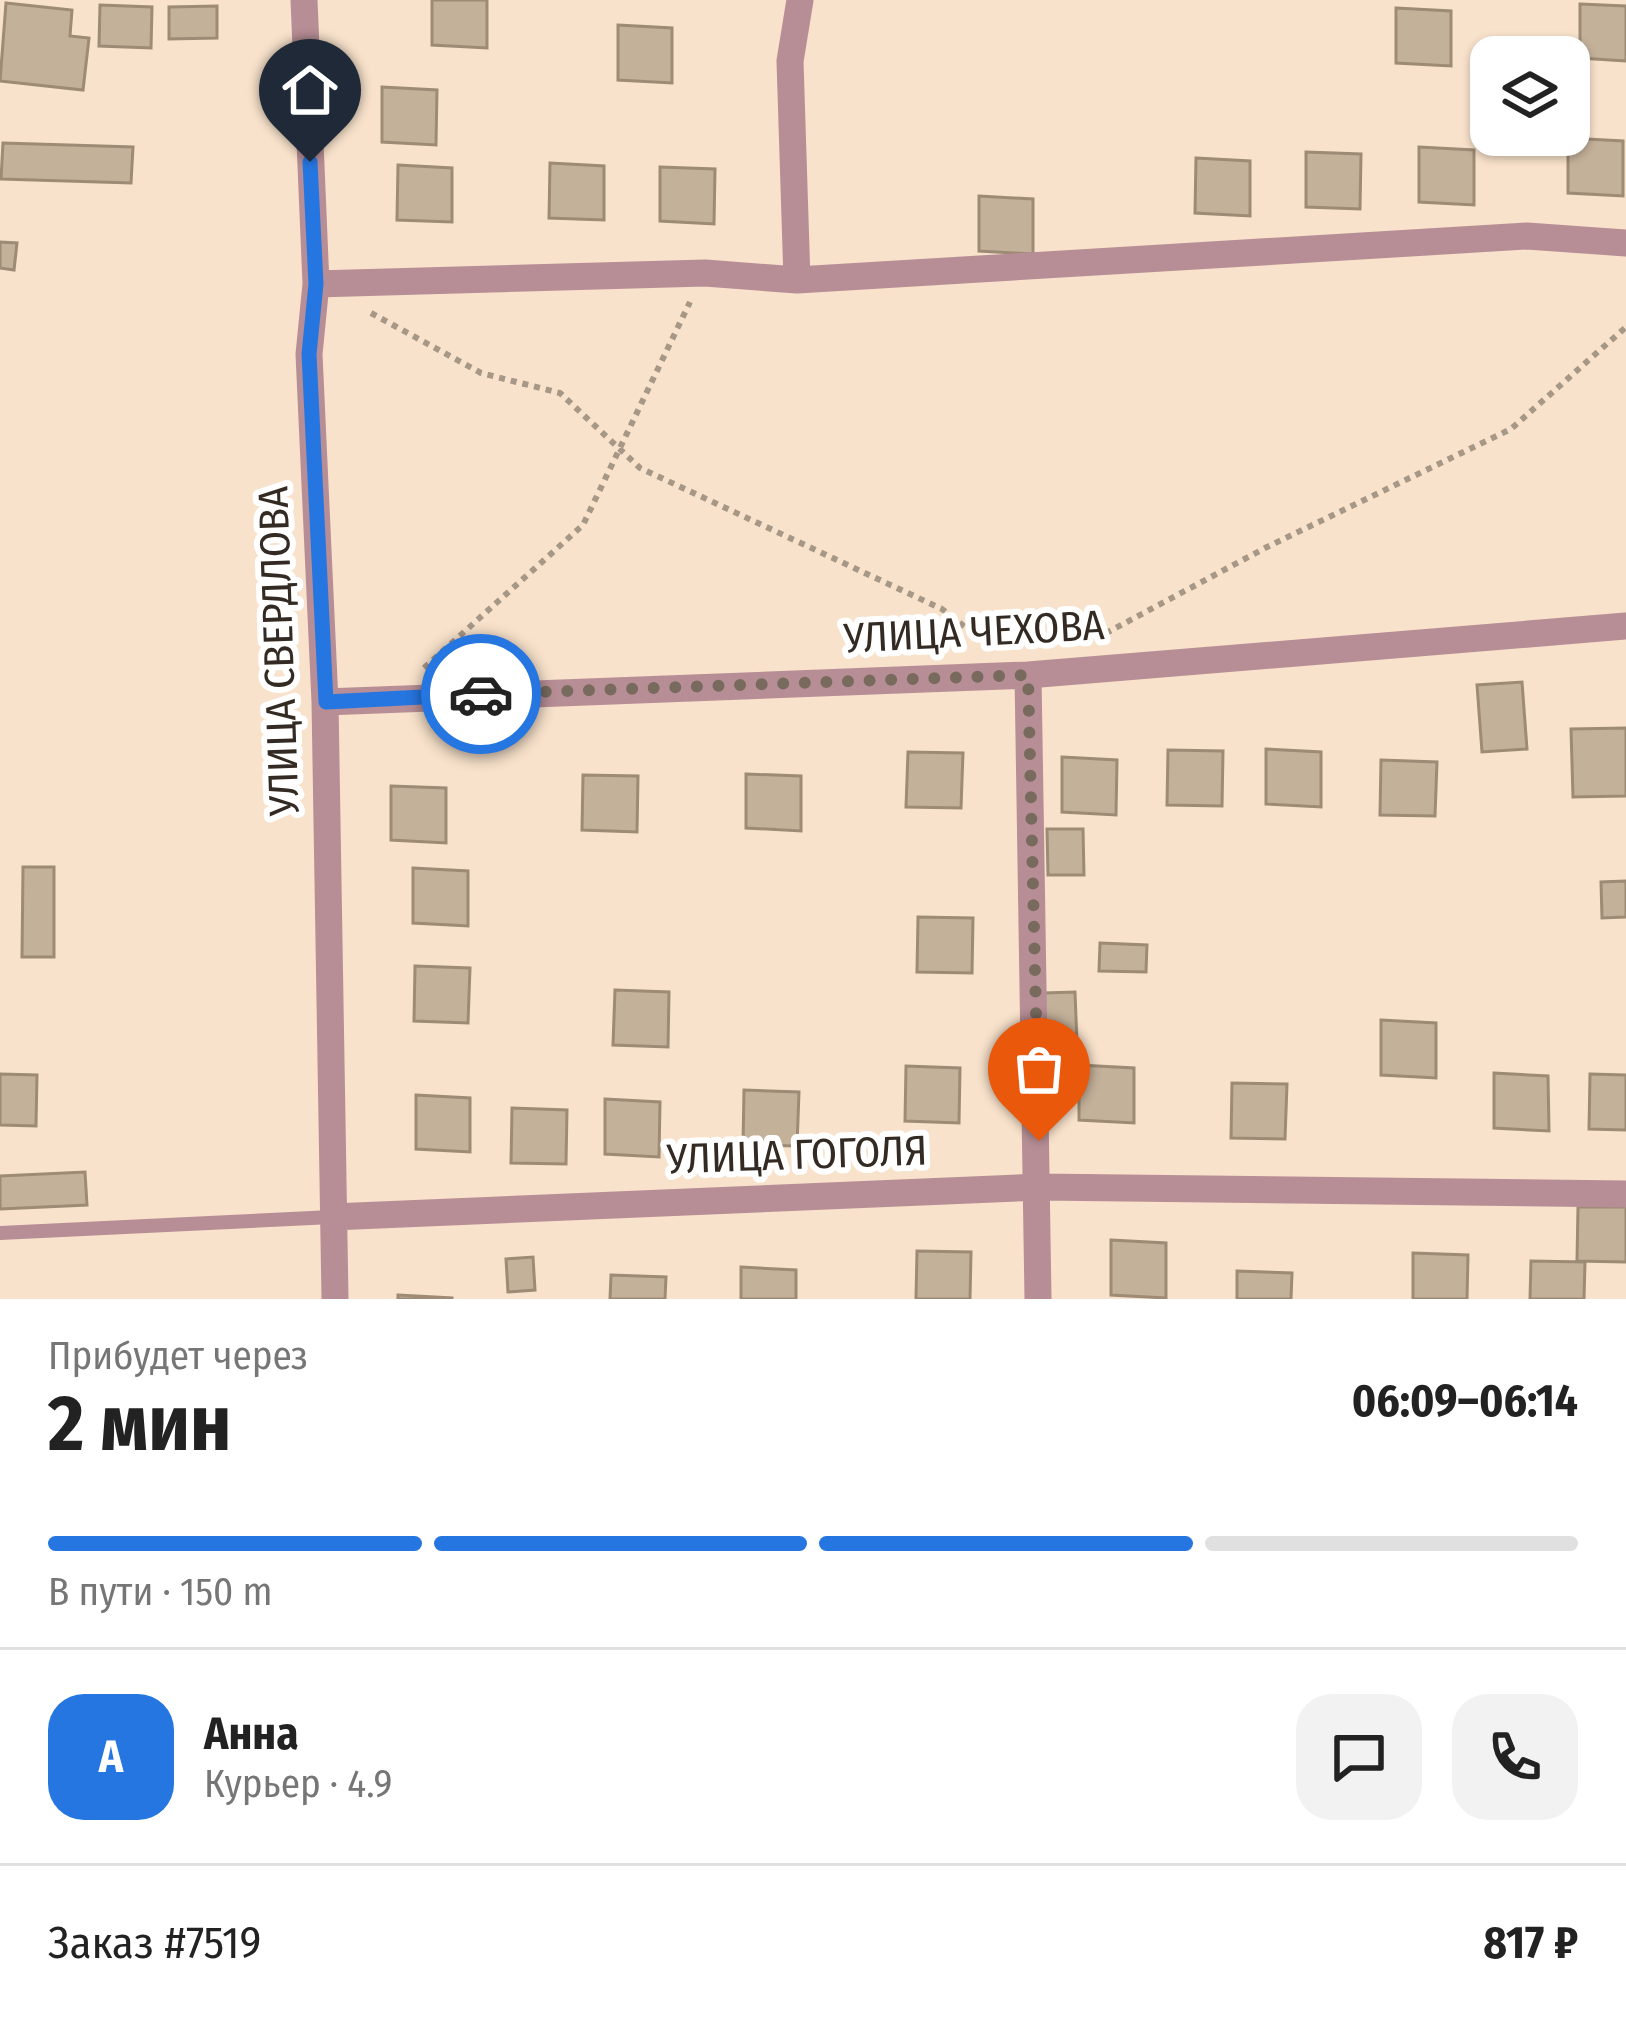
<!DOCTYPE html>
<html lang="ru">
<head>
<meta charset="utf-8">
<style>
	body { margin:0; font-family:"Fira Sans Condensed",sans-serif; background:#f2f2f2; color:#222; height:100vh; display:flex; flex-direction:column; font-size:45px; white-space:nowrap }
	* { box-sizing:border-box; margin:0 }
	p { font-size:39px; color:#767676 }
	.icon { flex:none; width:66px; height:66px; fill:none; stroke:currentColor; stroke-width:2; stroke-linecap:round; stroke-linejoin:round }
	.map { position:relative; height:1299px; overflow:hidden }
	.side { display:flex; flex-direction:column; background:#fff; flex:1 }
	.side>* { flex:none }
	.fabs { position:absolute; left:1470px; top:36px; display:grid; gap:24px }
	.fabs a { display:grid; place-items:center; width:120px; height:120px; border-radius:24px; background:#fff; box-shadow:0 3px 9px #0004; font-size:60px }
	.pin { position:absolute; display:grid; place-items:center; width:102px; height:102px; color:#fff; margin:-123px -51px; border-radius:50% 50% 50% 0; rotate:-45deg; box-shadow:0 0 12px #0007 }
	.pin .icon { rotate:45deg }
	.courier { position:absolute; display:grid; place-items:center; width:120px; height:120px; margin:-60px; border:9px solid #2676e1; border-radius:50%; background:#fff; color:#222; box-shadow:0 3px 15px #0007 }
	.head em { font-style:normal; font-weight:700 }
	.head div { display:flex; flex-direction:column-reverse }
	.head { display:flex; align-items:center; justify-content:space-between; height:204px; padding:0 48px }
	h1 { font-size:78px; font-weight:700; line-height:90px }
	.bar { display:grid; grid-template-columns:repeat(4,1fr); gap:18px 12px; align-content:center; height:144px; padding:0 48px }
	.bar i { height:15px; border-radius:9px; background:#e0e0e0 }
	.bar .active { background:#2676e1 }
	.bar p { grid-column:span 4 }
	.line { display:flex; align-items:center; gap:30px; padding:0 48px; border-top:3px solid #e0e0e0 }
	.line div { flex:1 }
	.round { display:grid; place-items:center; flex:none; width:126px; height:126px; border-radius:36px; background:#f2f2f2 }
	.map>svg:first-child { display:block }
	.building { fill:#c4b19a; stroke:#9d8b75; stroke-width:3 }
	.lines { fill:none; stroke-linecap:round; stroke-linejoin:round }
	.path { stroke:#a79786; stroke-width:6; stroke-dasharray:6 6; stroke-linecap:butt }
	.lane { stroke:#b78e95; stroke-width:14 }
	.street { stroke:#b78e95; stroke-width:27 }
	.done { stroke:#786b5e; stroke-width:12; stroke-dasharray:0 21.6 }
	.route { stroke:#2676e1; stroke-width:15 }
	.labels { text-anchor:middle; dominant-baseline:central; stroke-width:12; stroke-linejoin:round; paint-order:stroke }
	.street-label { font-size:42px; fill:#332b23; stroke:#fff }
</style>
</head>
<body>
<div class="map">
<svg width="1626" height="1299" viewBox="0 0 1626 1299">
	<rect width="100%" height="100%" fill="#f8e2cb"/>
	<path class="building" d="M432,0H487V48L432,45Z
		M6,3L72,10L70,36L89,38L83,90L0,81Z
		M1580,4L1626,6V61L1580,58Z
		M100,5L152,7L151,48L99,46Z
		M217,6V38L169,39V7Z
		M1396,8L1451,11V66L1396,63Z
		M618,25L672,28V83L618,80Z
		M382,87L437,90L436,145L382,142Z
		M1568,138L1623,141V196L1568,193Z
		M3,143L133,147L131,183L1,179Z
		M1419,147L1474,150V205L1419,202Z
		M1306,152L1361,154L1360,209L1306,207Z
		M1196,158L1250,161V216L1195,213Z
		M550,163L604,166V220L549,218Z
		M398,165L452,168V222L397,220Z
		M660,167L715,169L714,224L660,221Z
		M979,196L1033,199V254L979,251Z
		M0,242L17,243L14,270L0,268Z
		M1522,682L1527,749L1482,752L1477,685Z
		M1626,728V796L1573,797L1571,729Z
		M1266,749L1321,752V807L1266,804Z
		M1168,750L1223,751L1222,806L1167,805Z
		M908,752L963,753L961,808L906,807Z
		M1062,757L1117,760L1116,815L1062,812Z
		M1381,760L1437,762L1435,816L1380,815Z
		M746,774L801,776V831L746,828Z
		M583,775L638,776L637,832L582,830Z
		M391,786L446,788V843L391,840Z
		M1047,829H1083L1084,875H1048Z
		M23,867H54V957H22Z
		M413,868L468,871V926L413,923Z
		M1626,881V917L1602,918L1601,882Z
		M918,917L973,918L972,973L917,972Z
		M1100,943L1147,945L1146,972L1099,971Z
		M415,966L470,968L468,1023L414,1021Z
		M615,990L669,992L668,1047L613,1045Z
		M1075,992L1077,1043L1045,1044L1044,993Z
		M1381,1020L1436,1023V1078L1381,1075Z
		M1079,1065L1134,1068V1123L1079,1120Z
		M906,1066L960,1068L959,1123L905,1121Z
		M1494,1073L1548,1076L1549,1131L1494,1128Z
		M0,1074L37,1075L36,1126L0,1125Z
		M1590,1074L1626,1075V1130L1589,1129Z
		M1232,1083L1287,1084L1285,1139L1231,1138Z
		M744,1090L799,1092L797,1146L743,1145Z
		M416,1095L470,1098V1152L416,1149Z
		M605,1099L660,1102L659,1157L605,1154Z
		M512,1108L567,1110L566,1164L511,1163Z
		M85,1172L87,1205L0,1209V1176Z
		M1578,1207H1626V1262L1577,1261Z
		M1111,1240L1166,1243V1298L1111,1295Z
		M917,1251L971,1252L970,1299H916Z
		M1413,1253L1468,1255L1467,1299H1413Z
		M533,1257L535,1290L508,1292L506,1259Z
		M1531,1261L1585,1262L1584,1299H1530Z
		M741,1267L796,1270V1299H741Z
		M1237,1271L1292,1273L1291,1299H1237Z
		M611,1275L666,1277L665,1299H610Z
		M398,1295L452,1298V1299H398Z"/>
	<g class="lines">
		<path class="path" d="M371,313L481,373L560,393L640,468L942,609L992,648
			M1095,639L1267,547L1511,429L1626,327
			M424,668L583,525L690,302"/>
		<path class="lane" d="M0,1233L332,1217"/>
		<path class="street" d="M304,0L316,284L309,354L325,702L335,1299
			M797,280L790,61L800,0
			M316,284L705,273L797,280L1527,236L1626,243
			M1028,675L1038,1299
			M325,702L1028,675L1626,626
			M332,1217L1040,1187L1626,1194"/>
	</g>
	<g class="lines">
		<path class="done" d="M481,694L1028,675L1039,1141"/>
		<path class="route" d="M310,162L316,284L309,354L326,702L481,694"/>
	</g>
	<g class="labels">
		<g class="street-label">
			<text transform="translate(974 632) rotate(-3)">УЛИЦА ЧЕХОВА</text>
			<text transform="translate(279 651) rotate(-92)">УЛИЦА СВЕРДЛОВА</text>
			<text transform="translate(797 1155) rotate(-2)">УЛИЦА ГОГОЛЯ</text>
		</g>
	</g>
</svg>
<div class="fabs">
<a><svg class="icon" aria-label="layers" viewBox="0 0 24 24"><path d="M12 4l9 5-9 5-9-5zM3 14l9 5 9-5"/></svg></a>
</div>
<div class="pin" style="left:1039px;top:1141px;background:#ea580c"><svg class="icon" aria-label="bag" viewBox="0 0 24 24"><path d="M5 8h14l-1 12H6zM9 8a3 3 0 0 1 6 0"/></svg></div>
<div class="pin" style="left:310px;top:162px;background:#1f2937"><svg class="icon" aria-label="home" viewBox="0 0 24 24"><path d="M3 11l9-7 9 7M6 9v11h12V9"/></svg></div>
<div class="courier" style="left:481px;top:694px"><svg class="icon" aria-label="car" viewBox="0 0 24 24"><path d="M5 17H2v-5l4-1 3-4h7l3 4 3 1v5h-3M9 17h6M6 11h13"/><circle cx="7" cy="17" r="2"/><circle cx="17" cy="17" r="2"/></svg></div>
</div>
<section class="side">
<div class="head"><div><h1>2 мин</h1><p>Прибудет через</p></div><em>06:09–06:14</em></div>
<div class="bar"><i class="active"></i><i class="active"></i><i class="active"></i><i></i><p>В пути · 150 m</p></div>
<div class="line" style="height:216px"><b class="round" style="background:#2676e1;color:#fff">А</b><div><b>Анна</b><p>Курьер · 4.9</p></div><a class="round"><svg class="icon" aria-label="chat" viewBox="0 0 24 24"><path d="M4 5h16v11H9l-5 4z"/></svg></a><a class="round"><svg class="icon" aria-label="phone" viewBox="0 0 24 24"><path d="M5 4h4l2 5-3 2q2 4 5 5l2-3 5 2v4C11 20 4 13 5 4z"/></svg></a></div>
<div class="line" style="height:156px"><div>Заказ #7519</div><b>817 ₽</b></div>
</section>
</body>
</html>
